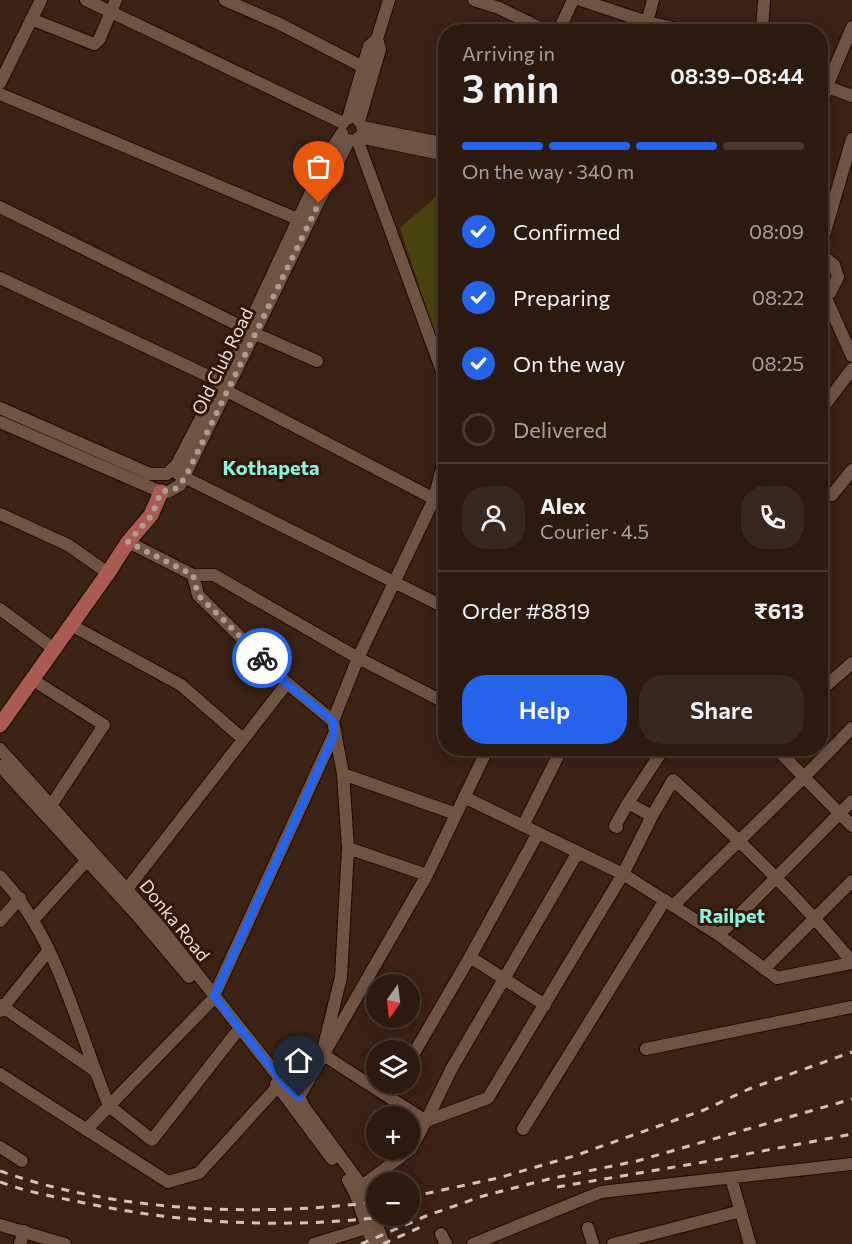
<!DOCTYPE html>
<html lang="en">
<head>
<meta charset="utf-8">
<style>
	body { margin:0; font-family:Commissioner,sans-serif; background:#38271d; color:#f1f3f6; height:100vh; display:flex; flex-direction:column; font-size:22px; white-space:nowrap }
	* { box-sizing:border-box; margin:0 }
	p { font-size:20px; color:#a6a19e }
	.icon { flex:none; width:33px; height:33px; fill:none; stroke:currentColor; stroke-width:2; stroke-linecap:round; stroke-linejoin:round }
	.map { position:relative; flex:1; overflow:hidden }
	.panel { position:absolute; left:438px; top:24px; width:390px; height:732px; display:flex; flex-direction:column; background:#2c1a0f; border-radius:24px; box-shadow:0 3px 15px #0003,0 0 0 2px #48382f }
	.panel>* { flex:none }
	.needle { width:39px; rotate:194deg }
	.controls { position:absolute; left:366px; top:974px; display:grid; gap:12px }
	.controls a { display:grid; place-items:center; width:54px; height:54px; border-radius:50%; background:#2c1a0f; box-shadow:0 3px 15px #0003,0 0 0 2px #48382f; font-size:30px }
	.pin { position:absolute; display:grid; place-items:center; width:51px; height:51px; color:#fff; margin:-62px -26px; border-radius:50% 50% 50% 0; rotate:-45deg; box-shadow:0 0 6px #0007 }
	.pin .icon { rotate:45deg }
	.courier { position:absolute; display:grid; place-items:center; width:60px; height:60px; margin:-30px; border:4px solid #2563eb; border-radius:50%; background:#fff; color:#222; box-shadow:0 2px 8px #0007 }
	.summary em { font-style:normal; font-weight:600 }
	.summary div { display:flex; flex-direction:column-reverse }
	.summary { display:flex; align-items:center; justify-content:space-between; height:102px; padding:0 24px }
	h1 { font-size:39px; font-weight:600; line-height:45px }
	.bar { display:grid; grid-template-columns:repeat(4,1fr); gap:9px 6px; align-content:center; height:72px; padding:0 24px }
	.bar i { height:8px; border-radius:4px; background:#48382f }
	.bar .current { background:#2563eb }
	.bar p { grid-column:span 4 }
	.line { display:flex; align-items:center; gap:15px; padding:0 24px; border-top:2px solid #48382f }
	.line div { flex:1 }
	.round { display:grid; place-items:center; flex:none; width:63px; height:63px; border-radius:24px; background:#38271d }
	ol { padding:0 24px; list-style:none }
	li { display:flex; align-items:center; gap:18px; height:66px }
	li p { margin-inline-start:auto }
	li .icon { padding:6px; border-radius:50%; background:#2563eb; color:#fff; stroke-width:4 }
	li:last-child { color:#a6a19e }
	li i { width:33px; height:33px; border:3px solid #48382f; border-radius:50% }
	.cta { display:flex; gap:12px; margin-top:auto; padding:12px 24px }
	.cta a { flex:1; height:69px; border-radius:24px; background:#2563eb; color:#fff; font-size:24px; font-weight:600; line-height:69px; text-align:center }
	.cta a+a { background:#38271d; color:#f1f3f6 }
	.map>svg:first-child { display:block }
	.green { fill:#49430d }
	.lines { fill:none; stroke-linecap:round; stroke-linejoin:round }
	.minor-casing { stroke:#200a01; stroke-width:14 }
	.major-casing { stroke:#200a01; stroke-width:17 }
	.minor { stroke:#6f5444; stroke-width:12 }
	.major { stroke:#a95a52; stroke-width:15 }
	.rail { stroke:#d4c2b9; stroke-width:3; stroke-dasharray:8 8; stroke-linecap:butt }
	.done { stroke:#af9c91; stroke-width:6; stroke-dasharray:0 10.8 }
	.route { stroke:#2563eb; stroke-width:8 }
	.labels { text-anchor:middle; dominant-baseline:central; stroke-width:6; stroke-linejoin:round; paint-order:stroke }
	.street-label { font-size:18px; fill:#eeddd4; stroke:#2f180a }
	.neighbourhood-label { font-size:20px; font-weight:bold; fill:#8bf2e1; stroke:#2f180a }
</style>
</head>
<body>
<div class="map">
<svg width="852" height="1244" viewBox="0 0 852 1244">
	<rect width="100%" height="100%" fill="#3a2214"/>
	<path class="green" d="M445,189V365L400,228Z"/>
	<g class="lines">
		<g class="minor-casing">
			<path id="minor" d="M86,0L343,123
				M225,0L280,24L363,67
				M474,0L499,8L548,32
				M581,0L647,22L691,32
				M31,19L94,44L99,40L116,0
				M647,22L653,0
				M558,32L573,0
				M762,32L764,0
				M0,83L41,0
				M822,85L852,96
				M0,94L300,220
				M820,115L827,86L852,27
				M348,119L369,46L377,39
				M359,121L380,49L377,39L389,0
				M362,127L446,144
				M359,137L446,155
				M357,139L446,382
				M0,207L256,334L317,361
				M820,249L852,139
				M820,254L834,265L838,277L830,293L820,298
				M0,278L221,382
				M825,296L852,356
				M227,391L446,505
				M0,408L150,474H167L177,464L247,329L330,151L342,133
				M820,411L852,369
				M0,422L161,492H168L180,485L349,140
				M178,474L446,608
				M820,488L832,495L852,470
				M0,514L68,545L108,573
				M128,542L193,575H214L358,658L446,703
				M193,575L198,595L287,683
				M0,609L54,649
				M71,625L181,685L243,739
				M33,680L104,725L52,804
				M820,691L852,663
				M852,728L804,777L852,826
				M664,748L628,803L652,816L623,874L719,935L777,978L852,963
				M0,749L157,923L285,1085L299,1097L304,1107L362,1186L384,1244
				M0,766L135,913L189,977
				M343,774L456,814
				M464,797L623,874L488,1098L426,1121L452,1068L578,852
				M652,816L673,780C737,837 798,896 852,962
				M523,826L562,748
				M617,827L615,826L628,803
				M538,833L470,957L545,1005
				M348,848L427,875
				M0,876C58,938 77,1029 109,1106L86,1130
				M127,889L287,683L333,721
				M673,906L804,777L776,748
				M33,920L87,860
				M0,921L20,898
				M719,935L852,801
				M764,969L852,881
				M214,996L334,734
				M210,1002L109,1106L152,1140L235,1034
				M0,1005L94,1070
				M0,1011L49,950
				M646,1049L852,1007
				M322,1054L341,977L348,848L343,774L333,721L358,658L434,499L446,453
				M322,1054L426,1121L411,1149L362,1186
				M410,1060L470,957
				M0,1074L168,1182L199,1173L278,1086
				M276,1084L332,1159
				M388,1096L396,1083
				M299,1097L427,875L488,748
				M523,1129L665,900
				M0,1147L22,1161
				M731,1178L750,1244
				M348,1180L355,1193L373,1244
				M0,1225L65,1244
				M588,1228L593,1244
				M441,1234L446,1244
				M20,1244L24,1231
				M314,1244L366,1228
				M473,1244L601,1192L852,1164
				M613,1244L741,1211"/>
		</g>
		<g class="major-casing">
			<path id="major" d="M0,725L108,573L128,542L151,515L161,492"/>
		</g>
		<use href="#minor" class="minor"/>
		<use href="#major" class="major"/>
		<path class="rail" d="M0,1171C116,1212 255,1217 376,1202
			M0,1182C24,1191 50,1196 75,1201C180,1224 290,1230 397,1215
			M557,1187L710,1161L852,1134
			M410,1197L498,1178L574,1156L704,1110L749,1089L852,1052
			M361,1244L426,1216L483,1196L549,1179L637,1161L852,1099
			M383,1244L425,1225"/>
	</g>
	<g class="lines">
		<path class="done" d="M262,658L198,595L193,575L128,542L152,515L161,492L175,489L185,478L319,203"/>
		<path class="route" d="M262,658L287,684L333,721L334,735L214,996L285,1085L299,1097"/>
	</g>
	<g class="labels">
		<g class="street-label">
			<text transform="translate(222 361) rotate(-64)">Old Club Road</text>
			<text transform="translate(175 920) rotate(51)">Donka Road</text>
		</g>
		<g class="neighbourhood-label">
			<text x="271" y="467">Kothapeta</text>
			<text x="732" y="915">Railpet</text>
		</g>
	</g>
</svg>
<div class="controls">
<a><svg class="needle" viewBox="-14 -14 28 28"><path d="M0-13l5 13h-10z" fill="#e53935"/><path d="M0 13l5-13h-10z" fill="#a6a19e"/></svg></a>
<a><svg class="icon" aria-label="layers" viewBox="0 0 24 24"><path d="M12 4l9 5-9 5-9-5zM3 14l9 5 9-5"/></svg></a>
<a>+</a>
<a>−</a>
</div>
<div class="pin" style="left:319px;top:203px;background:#ea580c"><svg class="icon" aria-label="bag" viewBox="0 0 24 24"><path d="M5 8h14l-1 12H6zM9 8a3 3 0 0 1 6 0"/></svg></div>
<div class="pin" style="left:299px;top:1097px;background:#1f2937"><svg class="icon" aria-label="home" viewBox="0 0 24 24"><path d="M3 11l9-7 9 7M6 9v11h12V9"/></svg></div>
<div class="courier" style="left:262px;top:658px"><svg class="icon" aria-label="bike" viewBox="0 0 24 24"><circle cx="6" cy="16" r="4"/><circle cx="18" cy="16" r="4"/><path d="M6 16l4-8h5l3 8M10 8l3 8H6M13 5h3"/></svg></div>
<section class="panel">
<div class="summary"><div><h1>3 min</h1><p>Arriving in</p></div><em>08:39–08:44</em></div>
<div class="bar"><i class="current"></i><i class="current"></i><i class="current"></i><i></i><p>On the way · 340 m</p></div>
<ol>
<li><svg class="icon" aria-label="check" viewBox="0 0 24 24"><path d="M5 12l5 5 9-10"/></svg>Confirmed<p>08:09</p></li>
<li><svg class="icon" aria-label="check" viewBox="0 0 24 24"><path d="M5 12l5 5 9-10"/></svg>Preparing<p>08:22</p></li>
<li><svg class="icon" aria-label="check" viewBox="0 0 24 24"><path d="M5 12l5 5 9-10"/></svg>On the way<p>08:25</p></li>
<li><i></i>Delivered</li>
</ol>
<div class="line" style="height:108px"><a class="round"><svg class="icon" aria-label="person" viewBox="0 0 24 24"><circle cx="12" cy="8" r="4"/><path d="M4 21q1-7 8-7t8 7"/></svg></a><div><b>Alex</b><p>Courier · 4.5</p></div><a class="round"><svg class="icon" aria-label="phone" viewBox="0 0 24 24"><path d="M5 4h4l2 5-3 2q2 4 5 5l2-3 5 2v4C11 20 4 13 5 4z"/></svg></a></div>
<div class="line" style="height:78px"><div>Order #8819</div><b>₹613</b></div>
<div class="cta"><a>Help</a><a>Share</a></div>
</section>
</div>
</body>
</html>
